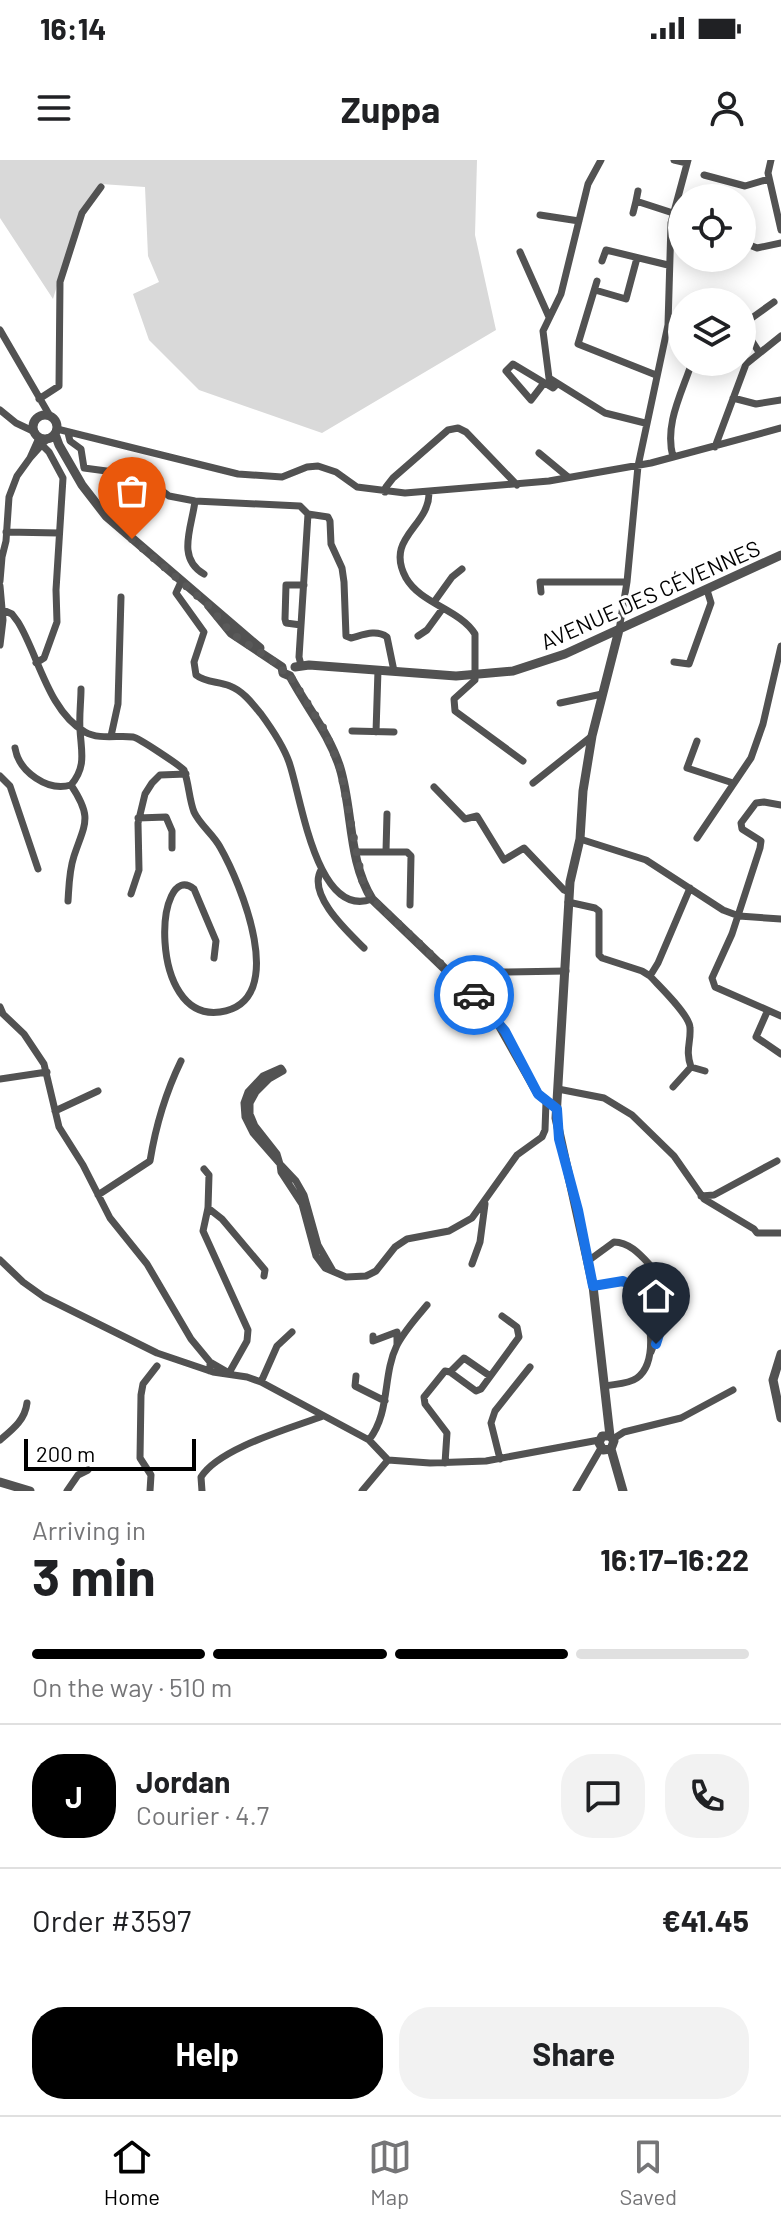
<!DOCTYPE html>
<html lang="en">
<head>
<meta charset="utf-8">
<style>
	body { margin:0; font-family:Barlow,sans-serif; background:#f2f2f2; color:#202124; height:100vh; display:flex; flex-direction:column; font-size:30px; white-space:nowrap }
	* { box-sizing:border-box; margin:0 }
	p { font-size:26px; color:#757577 }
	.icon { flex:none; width:44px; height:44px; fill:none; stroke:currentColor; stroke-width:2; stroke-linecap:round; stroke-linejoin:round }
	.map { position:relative; height:1331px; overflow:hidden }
	.side { display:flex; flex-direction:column; background:#fff; flex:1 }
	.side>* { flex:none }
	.tools { position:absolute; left:668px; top:24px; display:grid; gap:16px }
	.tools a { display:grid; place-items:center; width:88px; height:88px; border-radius:50%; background:#fff; box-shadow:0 4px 20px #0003; font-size:40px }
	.scale { position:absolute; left:24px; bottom:20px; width:172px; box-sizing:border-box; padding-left:8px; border:4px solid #000; border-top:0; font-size:22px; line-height:28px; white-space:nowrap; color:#000; -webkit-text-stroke:6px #fff; paint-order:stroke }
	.pin { position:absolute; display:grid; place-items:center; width:68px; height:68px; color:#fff; margin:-82px -34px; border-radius:50% 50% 50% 0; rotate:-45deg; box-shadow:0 0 8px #0007 }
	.pin .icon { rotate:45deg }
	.courier { position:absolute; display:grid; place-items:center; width:80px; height:80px; margin:-40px; border:6px solid #1a73e8; border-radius:50%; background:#fff; color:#222; box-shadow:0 2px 10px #0007 }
	.summary em { font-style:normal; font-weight:700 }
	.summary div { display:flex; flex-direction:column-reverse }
	.summary { display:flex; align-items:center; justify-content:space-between; height:136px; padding:0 32px }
	h1 { font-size:52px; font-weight:700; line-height:60px }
	.bar { display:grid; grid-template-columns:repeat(4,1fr); gap:12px 8px; align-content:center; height:96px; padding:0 32px }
	.bar i { height:10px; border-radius:6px; background:#e0e0e0 }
	.bar .selected { background:#000 }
	.bar p { grid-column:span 4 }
	.line { display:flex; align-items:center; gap:20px; padding:0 32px; border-top:2px solid #e0e0e0 }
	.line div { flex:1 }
	.round { display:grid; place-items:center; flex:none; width:84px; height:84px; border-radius:32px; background:#f2f2f2 }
	.primary-button { display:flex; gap:16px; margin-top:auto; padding:16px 32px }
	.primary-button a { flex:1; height:92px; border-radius:32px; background:#000; color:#fff; font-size:32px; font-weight:700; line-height:92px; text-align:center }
	.primary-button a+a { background:#f2f2f2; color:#202124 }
	.status { display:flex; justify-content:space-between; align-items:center; height:56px; padding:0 40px; background:#fff; direction:ltr }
	.status svg { height:22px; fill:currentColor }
	header { display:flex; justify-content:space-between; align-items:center; height:104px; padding:0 32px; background:#fff; font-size:36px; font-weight:700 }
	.menu { display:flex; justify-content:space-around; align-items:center; height:112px; border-top:2px solid #e0e0e0; background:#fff; font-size:22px; color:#757577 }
	.menu a { display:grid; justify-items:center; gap:4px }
	.menu .selected { color:#000 }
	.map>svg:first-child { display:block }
	.green { fill:#d9d9d9 }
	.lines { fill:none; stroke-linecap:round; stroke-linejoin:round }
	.minor { stroke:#525252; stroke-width:7 }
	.tertiary { stroke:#525252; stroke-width:9 }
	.done { stroke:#595959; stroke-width:8; stroke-dasharray:0 14.4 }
	.route { stroke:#1a73e8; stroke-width:10 }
	.labels { text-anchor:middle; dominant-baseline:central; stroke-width:6; stroke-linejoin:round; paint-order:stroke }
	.street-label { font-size:22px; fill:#000; stroke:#fff }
</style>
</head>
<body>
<div class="status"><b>16:14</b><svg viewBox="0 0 49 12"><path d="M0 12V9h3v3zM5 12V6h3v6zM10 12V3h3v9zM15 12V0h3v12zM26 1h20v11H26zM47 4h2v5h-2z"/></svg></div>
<header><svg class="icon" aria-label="menu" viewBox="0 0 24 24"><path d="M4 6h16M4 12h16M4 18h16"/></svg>Zuppa<svg class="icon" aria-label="person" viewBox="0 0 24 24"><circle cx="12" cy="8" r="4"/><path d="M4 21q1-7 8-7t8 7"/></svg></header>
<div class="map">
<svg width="781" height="1331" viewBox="0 0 781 1331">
	<rect width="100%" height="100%" fill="#fff"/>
	<path class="green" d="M0,0H477L475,75L496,170L322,273L199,230L149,180L133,134L159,122L148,96L145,27L101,24L77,59L53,139L0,58Z"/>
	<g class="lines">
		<path class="minor" d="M601,0L588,24L561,134L543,171L549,218L605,253L645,263
			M674,0L687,3
			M771,0L768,13L781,70
			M704,15L745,26L769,19
			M638,31L636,41L673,53
			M633,53L636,41
			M540,55L579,61
			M742,82L757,88L781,83
			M520,92L549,157
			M602,101L606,90L668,105
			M597,121L578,184L656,215
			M595,130L626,139L637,98
			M742,165L774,142
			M742,166L759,192
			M0,170L50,256
			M544,223L531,240L506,211L513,204L553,228L557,224
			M733,238L756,244L781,240
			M39,239L59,226L60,122L82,53L101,27
			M0,250L16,263L35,272
			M57,269L238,314L282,317L307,307L318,306L336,312L357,327L405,333L549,321L651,303L781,268
			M68,273L70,281L81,289L84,308L114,312L138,323H152L169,336L195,341L300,346L308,354L328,357L330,361L331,384L342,408L344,422L346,476L351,478C363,475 376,469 387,477L394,511
			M39,278L30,298L48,278
			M715,287L746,204L781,176
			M539,293L568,317
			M673,297C664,264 682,233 692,202
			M385,332L386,327L393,318L448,270L458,268L466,272L517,325
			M429,332C430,367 384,377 406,418C421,444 459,449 475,474V520L454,539L455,551L523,601
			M195,341C192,367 176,398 204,414
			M6,372L59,373
			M0,421L2,397L6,381L9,337L17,316L30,298
			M181,422L176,433L204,472L194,502L196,515C206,523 218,521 230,526C243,531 252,543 261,554C272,569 283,585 289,602C301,635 316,760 372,739
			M0,426L3,460L0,485
			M541,432L540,422H627
			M434,442L452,417L462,409
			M3,450L12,454L18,462C38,494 48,551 85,572C99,580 118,575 133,577C139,578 179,605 184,610C189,624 189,639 194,652C200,665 213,674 220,687C240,722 291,842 220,852C147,862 155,697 194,729L216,781L214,798
			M301,465L286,463L285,459L286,425H304
			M619,470L627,422L638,306L668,165L671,63L688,0
			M418,476L427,470L443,448
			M674,502L689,504L711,443L707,430
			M36,503L44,498L57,462L56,430L63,318L49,292L38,281
			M301,505L299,497L308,354
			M560,543L602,534
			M352,571L394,572
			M376,572L378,510
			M111,576L118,544L121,437
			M697,581L687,608L733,623
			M15,588C19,612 48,632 71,625
			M0,616L10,626L38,709
			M533,623L592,576
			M434,627L465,659L477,656L504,700L524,688L564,730L569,732
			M781,645L764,642L756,643L741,663L742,669L761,681L760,688L732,774L712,818L715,827L781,856
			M138,658L166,657L172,671V688
			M697,678L751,598L763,564L781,486
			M580,679L646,700L723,750L739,756L781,759
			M386,691L387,654
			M356,692H407L411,696L410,745
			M321,710C307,735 348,772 364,788
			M131,734L139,710L138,663L145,634L152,623L160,615L186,614
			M68,741C69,726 69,711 74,696C85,663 93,658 71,625C87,606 81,591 80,569C79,556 81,542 81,529
			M568,742L595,748L599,751V795L602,798L642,811L650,816C659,826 690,855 690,868C691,884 685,889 691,907L673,927
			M504,812L566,811
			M650,816L658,803L690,728
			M0,847L3,854L24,874L44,904L59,967L83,1005L110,1058L147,1104L191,1179L210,1202V1211
			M767,852L756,877L781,894
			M691,907L705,911
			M283,911L281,908L263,916L248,932L244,943L245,957L253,973L280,1004L281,1012L302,1044L316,1096L325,1108L346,1117L366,1116L376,1111L395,1087L407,1079L449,1071L472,1058L517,995L542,977L545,970L546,942
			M283,911L269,919L256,932L250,943V954L255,966L277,994L280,1004L296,1021L304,1035L318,1085L333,1111
			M0,919L47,912
			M558,929L604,938L632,955L674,996L704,1039L754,1069L757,1073H781
			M55,951L98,931
			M204,1009L209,1015L208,1048L203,1071L248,1170L247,1181L229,1213L210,1202
			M98,1035L150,1001C156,964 165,934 181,901
			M701,1036L714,1035L777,1001
			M208,1048L222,1059L265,1110L264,1116
			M0,1100L23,1122L44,1137L157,1193L213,1212L247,1217L261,1222L369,1280L388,1300
			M588,1101L614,1082C634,1082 647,1104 661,1116C666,1120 673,1122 679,1125
			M472,1104L480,1082L485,1044
			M593,1126L623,1121L644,1136C649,1158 659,1202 637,1218C629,1224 615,1224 605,1226
			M644,1136L658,1144L664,1158L651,1192
			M373,1176V1181L397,1172V1185
			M450,1212L464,1198L490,1216
			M356,1216L355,1226L385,1241
			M261,1222L277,1186L292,1172
			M613,1279L624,1272L681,1258L733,1230
			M0,1280C13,1269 25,1260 27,1243
			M369,1280C391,1251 382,1216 397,1185C405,1170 416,1158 427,1145
			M500,1299L491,1263L495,1251L530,1207
			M388,1300L430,1303L486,1301L599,1280
			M445,1303L447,1273L425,1244L424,1237L445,1211L450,1212L476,1231L481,1229L519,1177L517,1167L502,1156
			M67,1331L78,1315L88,1310
			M150,1331L151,1315L140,1298L141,1235L143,1224L157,1206
			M202,1331L201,1317C219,1288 291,1268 323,1256
			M362,1331L388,1300
			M576,1331L601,1288"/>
		<path class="tertiary" d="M33 267a12 12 0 1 1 24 0a12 12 0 1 1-24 0Z
			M55,274L59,285L82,325L106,356L260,488
			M209,446L231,473L282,507L283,513L290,516C307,548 329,573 340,608C353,651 348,701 372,739L494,856L538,934L557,949
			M295,507L309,505L456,516L513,511L565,494L781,395
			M781,1194L773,1220L781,1258
			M610,1276L593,1126L556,958L570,722L580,679L583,631L592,576L619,470
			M610,1276L614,1281L611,1289L623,1331
			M610,1276H602L599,1283L603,1290L611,1289
			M0,1322L30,1331"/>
	</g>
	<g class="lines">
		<path class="done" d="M132,379L209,446L231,473L282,507L284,515L290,516L324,569L340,608L363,724L372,739L474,835"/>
		<path class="route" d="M474,835L505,871L538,934L557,949L559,979L578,1050L593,1126L623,1121L653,1140L663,1151L664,1158L656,1184"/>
	</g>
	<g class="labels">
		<g class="street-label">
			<text transform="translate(650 434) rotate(-24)">AVENUE DES CÉVENNES</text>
		</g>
	</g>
</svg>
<div class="tools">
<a><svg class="icon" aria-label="locate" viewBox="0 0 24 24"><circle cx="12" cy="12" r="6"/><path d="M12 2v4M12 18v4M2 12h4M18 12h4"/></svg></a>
<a><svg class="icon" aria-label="layers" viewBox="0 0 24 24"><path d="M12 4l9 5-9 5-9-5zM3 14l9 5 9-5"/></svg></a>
</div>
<div class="scale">200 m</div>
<div class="pin" style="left:132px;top:379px;background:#ea580c"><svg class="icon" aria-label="bag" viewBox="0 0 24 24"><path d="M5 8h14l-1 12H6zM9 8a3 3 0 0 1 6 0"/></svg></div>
<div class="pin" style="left:656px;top:1184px;background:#1f2937"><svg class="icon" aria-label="home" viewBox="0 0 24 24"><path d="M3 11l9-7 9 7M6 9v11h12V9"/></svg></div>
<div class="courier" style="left:474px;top:835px"><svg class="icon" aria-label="car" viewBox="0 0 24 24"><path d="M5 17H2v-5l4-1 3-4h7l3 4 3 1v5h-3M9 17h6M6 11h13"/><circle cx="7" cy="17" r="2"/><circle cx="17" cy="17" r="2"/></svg></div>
</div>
<section class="side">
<div class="summary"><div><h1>3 min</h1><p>Arriving in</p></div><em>16:17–16:22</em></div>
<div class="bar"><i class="selected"></i><i class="selected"></i><i class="selected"></i><i></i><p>On the way · 510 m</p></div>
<div class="line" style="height:144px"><b class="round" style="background:#000;color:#fff">J</b><div><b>Jordan</b><p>Courier · 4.7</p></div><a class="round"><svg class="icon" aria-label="chat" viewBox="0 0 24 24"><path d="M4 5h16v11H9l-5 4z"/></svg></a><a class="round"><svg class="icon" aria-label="phone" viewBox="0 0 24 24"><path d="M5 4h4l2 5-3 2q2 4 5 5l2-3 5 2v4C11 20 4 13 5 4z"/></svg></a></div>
<div class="line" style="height:104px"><div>Order #3597</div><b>€41.45</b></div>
<div class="primary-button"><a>Help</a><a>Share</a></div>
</section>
<nav class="menu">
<a class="selected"><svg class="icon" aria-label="home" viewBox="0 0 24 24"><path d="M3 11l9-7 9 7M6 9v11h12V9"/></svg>Home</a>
<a><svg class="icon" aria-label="map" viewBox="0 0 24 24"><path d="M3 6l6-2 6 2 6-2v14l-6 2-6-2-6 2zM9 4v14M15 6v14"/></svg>Map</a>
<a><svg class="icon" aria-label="saved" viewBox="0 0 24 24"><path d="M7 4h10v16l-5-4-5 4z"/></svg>Saved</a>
</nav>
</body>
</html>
